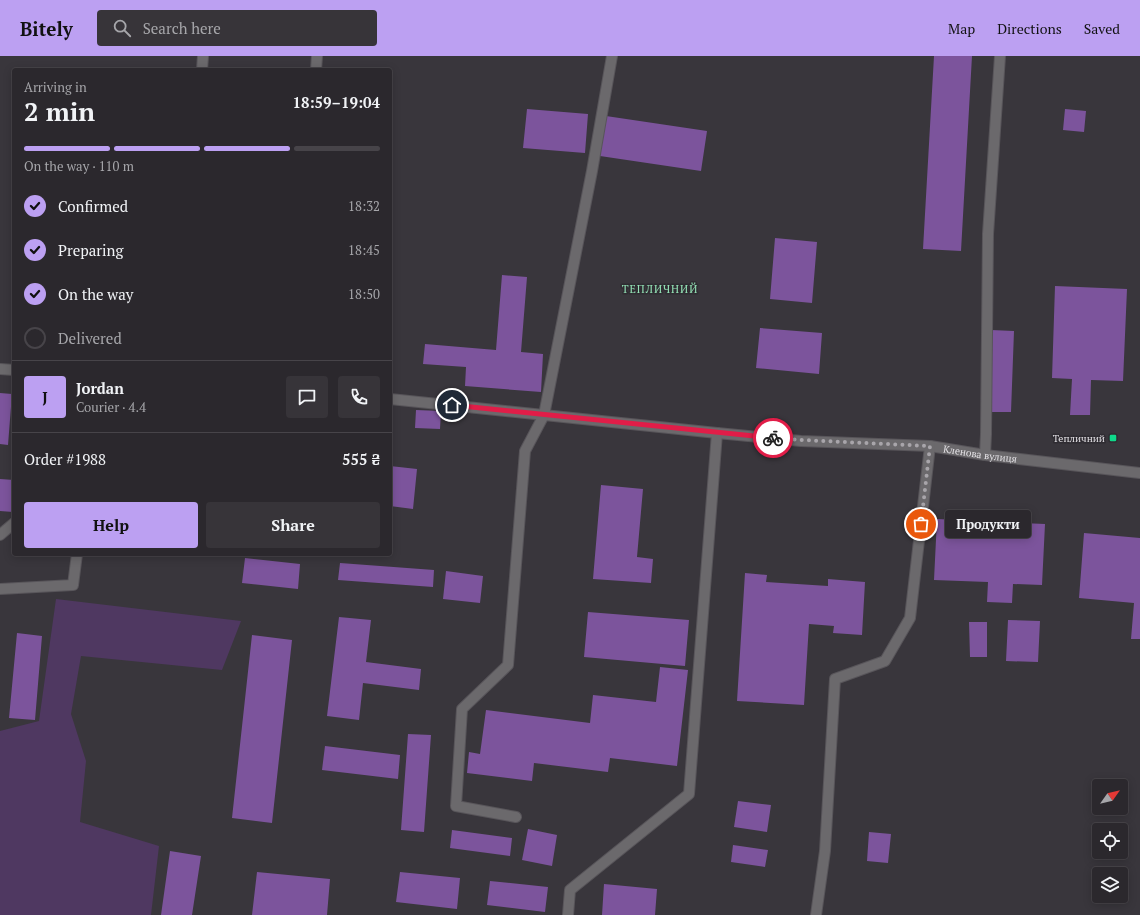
<!DOCTYPE html>
<html lang="en">
<head>
<meta charset="utf-8">
<style>
	body { margin:0; font-family:"PT Serif",serif; background:#373439; color:#f1f3f6; height:100vh; display:flex; flex-direction:column; font-size:15px; white-space:nowrap }
	* { box-sizing:border-box; margin:0 }
	p { font-size:13px; color:#a6a6aa }
	.icon { flex:none; width:22px; height:22px; fill:none; stroke:currentColor; stroke-width:2; stroke-linecap:round; stroke-linejoin:round }
	.map { position:relative; flex:1; overflow:hidden }
	.sheet { position:absolute; left:12px; top:12px; width:380px; height:488px; display:flex; flex-direction:column; background:#2b282d; border-radius:4px; box-shadow:0 2px 10px #0003,0 0 0 1px #474449 }
	.sheet>* { flex:none }
	.needle { width:26px; rotate:56deg }
	.controls { position:absolute; left:1092px; top:723px; display:grid; gap:8px }
	.controls a { display:grid; place-items:center; width:36px; height:36px; border-radius:4px; background:#2b282d; box-shadow:0 2px 10px #0003,0 0 0 1px #474449; font-size:20px }
	.pin { position:absolute; display:grid; place-items:center; width:34px; height:34px; color:#fff; margin:-17px; border:2px solid #fff; border-radius:50%; box-shadow:0 1px 4px #0007 }
	.courier { position:absolute; display:grid; place-items:center; width:40px; height:40px; margin:-20px; border:3px solid #e11d48; border-radius:50%; background:#fff; color:#222; box-shadow:0 1px 5px #0007 }
	.bubble { position:absolute; height:28px; border-radius:4px; background:#2b282d; box-shadow:0 2px 10px #0003,0 0 0 1px #474449; font-size:13px; font-weight:600; line-height:28px; text-align:center }
	.head em { font-style:normal; font-weight:600 }
	.head div { display:flex; flex-direction:column-reverse }
	.head { display:flex; align-items:center; justify-content:space-between; height:68px; padding:0 12px }
	h1 { font-size:26px; font-weight:600; line-height:30px }
	.bar { display:grid; grid-template-columns:repeat(4,1fr); gap:6px 4px; align-content:center; height:48px; padding:0 12px }
	.bar i { height:5px; border-radius:3px; background:#474449 }
	.bar .active { background:#bca0f2 }
	.bar p { grid-column:span 4 }
	.line { display:flex; align-items:center; gap:10px; padding:0 12px; border-top:1px solid #474449 }
	.line div { flex:1 }
	.round { display:grid; place-items:center; flex:none; width:42px; height:42px; border-radius:4px; background:#373439 }
	ol { padding:0 12px; list-style:none }
	li { display:flex; align-items:center; gap:12px; height:44px }
	li p { margin-inline-start:auto }
	li .icon { padding:4px; border-radius:50%; background:#bca0f2; color:#111; stroke-width:4 }
	li:last-child { color:#a6a6aa }
	li i { width:22px; height:22px; border:2px solid #474449; border-radius:50% }
	.cta { display:flex; gap:8px; margin-top:auto; padding:8px 12px }
	.cta a { flex:1; height:46px; border-radius:4px; background:#bca0f2; color:#111; font-size:16px; font-weight:600; line-height:46px; text-align:center }
	.cta a+a { background:#373439; color:#f1f3f6 }
	header { display:flex; align-items:center; gap:24px; box-sizing:border-box; height:56px; padding:0 20px; background:#bca0f2; color:#111 }
	header strong { font-size:19px }
	nav { display:flex; gap:22px; margin-inline-start:auto; font-size:14px }
	.search { width:280px; height:36px; background:#373439; display:flex; align-items:center; gap:10px; box-sizing:border-box; padding:0 14px; border-radius:4px; color:#a6a6aa; font-size:15px }
	.map>svg:first-child { display:block }
	.green { fill:#4f3861 }
	.building { fill:#7c549c }
	.lines { fill:none; stroke-linecap:round; stroke-linejoin:round }
	.minor-casing { stroke:#58555a; stroke-width:12 }
	.minor { stroke:#6b696c; stroke-width:10 }
	.done { stroke:#a8a5aa; stroke-width:4; stroke-dasharray:0 7.2 }
	.route { stroke:#e11d48; stroke-width:5 }
	.poi-dot { fill:#0fd98a; stroke:#2f2c32; stroke-width:1.5 }
	.labels { text-anchor:middle; dominant-baseline:central; stroke-width:3; stroke-linejoin:round; paint-order:stroke }
	.poi-label { font-size:10px; fill:#e3e1e5; stroke:#2f2c32; text-anchor:end }
	.street-label { font-size:10px; fill:#e3e1e5; stroke:#2f2c32 }
	.neighbourhood-label { font-size:11px; letter-spacing:1px; fill:#95e4b7; stroke:#2f2c32 }
</style>
</head>
<body>
<header>
<strong>Bitely</strong>
<div class="search"><svg class="icon" aria-label="search" viewBox="0 0 24 24"><circle cx="10" cy="10" r="6"/><path d="M15 15l6 6"/></svg>Search here</div>
<nav><a>Map</a><a>Directions</a><a>Saved</a></nav>
</header>
<div class="map">
<svg width="1140" height="859" viewBox="0 0 1140 859">
	<rect width="100%" height="100%" fill="#39363c"/>
	<path class="green" d="M56,543L241,565L222,614L81,600L71,658L86,705L80,766L159,790L151,859H0V675L39,665Z"/>
	<path class="building" d="M934,0H972L961,195L923,193Z
		M527,53L588,58L585,97L523,92Z
		M1065,53L1086,55L1084,76L1063,74Z
		M606,60L707,75L701,115L600,100Z
		M775,182L817,186L812,247L770,243Z
		M502,219L527,221L521,296L543,298L541,336L465,330L466,311L423,308L425,288L496,294Z
		M1055,230L1127,233L1123,325L1091,324L1090,359H1070L1072,323L1052,322Z
		M760,272L822,277L819,318L756,312Z
		M991,274L1014,275L1011,356H988Z
		M0,337L12,338L8,389L0,388Z
		M416,354L441,355L440,373L415,372Z
		M390,410L417,413L413,453L390,450Z
		M0,423L14,424L13,456L0,455Z
		M601,429L643,433L637,501L653,503L651,527L593,523Z
		M937,463L1045,468L1042,529L1013,528L1012,547L987,546L988,526L934,524Z
		M1084,477L1140,482V583H1131L1134,547L1079,542Z
		M245,502L300,508L298,533L242,527Z
		M340,507L434,514L433,531L338,524Z
		M446,515L483,520L480,547L443,543Z
		M745,517L767,519L766,526L828,530V523L865,526L862,579L833,577L834,570L809,568L804,649L737,645Z
		M588,556L689,564L685,610L584,601Z
		M339,561L371,564L366,606L421,613L419,634L363,627L359,664L327,660Z
		M1008,564L1040,565L1038,606L1006,605Z
		M969,566H987V601H970Z
		M17,577L42,580L35,664L9,662Z
		M252,579L292,584L272,767L232,762Z
		M660,611L688,614L677,710L610,702L608,716L534,707L532,725L467,717L469,696L480,698L486,654L590,667L593,639L656,646Z
		M408,678L431,679L424,776L401,774Z
		M325,690L400,699L398,723L322,714Z
		M738,745L771,749L767,776L734,771Z
		M528,773L557,779L552,810L522,804Z
		M452,774L512,782L510,800L450,792Z
		M869,776L891,778L888,807L867,805Z
		M733,789L768,794L765,811L731,806Z
		M170,795L201,800L192,859H161Z
		M257,816L330,823L327,859H252Z
		M400,816L460,822L457,853L396,846Z
		M490,825L548,831L545,856L487,849Z
		M604,828L657,833L655,859H602Z"/>
	<g class="lines">
		<g class="minor-casing">
			<g id="minor">
				<path d="M202,14L203,0"/>
				<path d="M316,14L317,0"/>
				<path d="M0,313L14,314"/>
				<path id="s1" d="M390,343L717,377L801,385L930,390L985,399L1140,417"/>
				<path d="M985,399L986,378L988,178L1000,0"/>
				<path d="M0,479L14,467"/>
				<path d="M0,533L73,529L77,498"/>
				<path d="M516,761L456,750L462,653L508,609L525,395L544,359L592,115L612,0"/>
				<path d="M568,859L570,834L689,738L717,377"/>
				<path d="M816,859L825,795L835,623L885,605L910,562L930,390"/>
			</g>
		</g>
		<use href="#minor" class="minor"/>
	</g>
	<g class="lines">
		<path class="done" d="M773,382L801,384L930,390L921,468"/>
		<path class="route" d="M452,349L773,382"/>
	</g>
	<rect class="poi-dot" x="1109" y="378" width="8" height="8" rx="2"/>
	<g class="labels">
		<g class="poi-label">
			<text x="1105" y="382">Тепличний</text>
		</g>
		<g class="street-label">
			<text stroke="none"><textPath href="#s1" startOffset="593">Кленова вулиця</textPath></text>
		</g>
		<g class="neighbourhood-label">
			<text x="660" y="233">ТЕПЛИЧНИЙ</text>
		</g>
	</g>
</svg>
<div class="controls">
<a><svg class="needle" viewBox="-14 -14 28 28"><path d="M0-13l5 13h-10z" fill="#e53935"/><path d="M0 13l5-13h-10z" fill="#a6a6aa"/></svg></a>
<a><svg class="icon" aria-label="locate" viewBox="0 0 24 24"><circle cx="12" cy="12" r="6"/><path d="M12 2v4M12 18v4M2 12h4M18 12h4"/></svg></a>
<a><svg class="icon" aria-label="layers" viewBox="0 0 24 24"><path d="M12 4l9 5-9 5-9-5zM3 14l9 5 9-5"/></svg></a>
</div>
<div class="pin" style="left:921px;top:468px;background:#ea580c"><svg class="icon" aria-label="bag" viewBox="0 0 24 24"><path d="M5 8h14l-1 12H6zM9 8a3 3 0 0 1 6 0"/></svg></div>
<div class="pin" style="left:452px;top:349px;background:#1f2937"><svg class="icon" aria-label="home" viewBox="0 0 24 24"><path d="M3 11l9-7 9 7M6 9v11h12V9"/></svg></div>
<div class="courier" style="left:773px;top:382px"><svg class="icon" aria-label="bike" viewBox="0 0 24 24"><circle cx="6" cy="16" r="4"/><circle cx="18" cy="16" r="4"/><path d="M6 16l4-8h5l3 8M10 8l3 8H6M13 5h3"/></svg></div>
<div class="bubble" style="left:945px;top:454px;width:86px">Продукти</div>
<section class="sheet">
<div class="head"><div><h1>2 min</h1><p>Arriving in</p></div><em>18:59–19:04</em></div>
<div class="bar"><i class="active"></i><i class="active"></i><i class="active"></i><i></i><p>On the way · 110 m</p></div>
<ol>
<li><svg class="icon" aria-label="check" viewBox="0 0 24 24"><path d="M5 12l5 5 9-10"/></svg>Confirmed<p>18:32</p></li>
<li><svg class="icon" aria-label="check" viewBox="0 0 24 24"><path d="M5 12l5 5 9-10"/></svg>Preparing<p>18:45</p></li>
<li><svg class="icon" aria-label="check" viewBox="0 0 24 24"><path d="M5 12l5 5 9-10"/></svg>On the way<p>18:50</p></li>
<li><i></i>Delivered</li>
</ol>
<div class="line" style="height:72px"><b class="round" style="background:#bca0f2;color:#111">J</b><div><b>Jordan</b><p>Courier · 4.4</p></div><a class="round"><svg class="icon" aria-label="chat" viewBox="0 0 24 24"><path d="M4 5h16v11H9l-5 4z"/></svg></a><a class="round"><svg class="icon" aria-label="phone" viewBox="0 0 24 24"><path d="M5 4h4l2 5-3 2q2 4 5 5l2-3 5 2v4C11 20 4 13 5 4z"/></svg></a></div>
<div class="line" style="height:52px"><div>Order #1988</div><b>555 ₴</b></div>
<div class="cta"><a>Help</a><a>Share</a></div>
</section>
</div>
</body>
</html>
